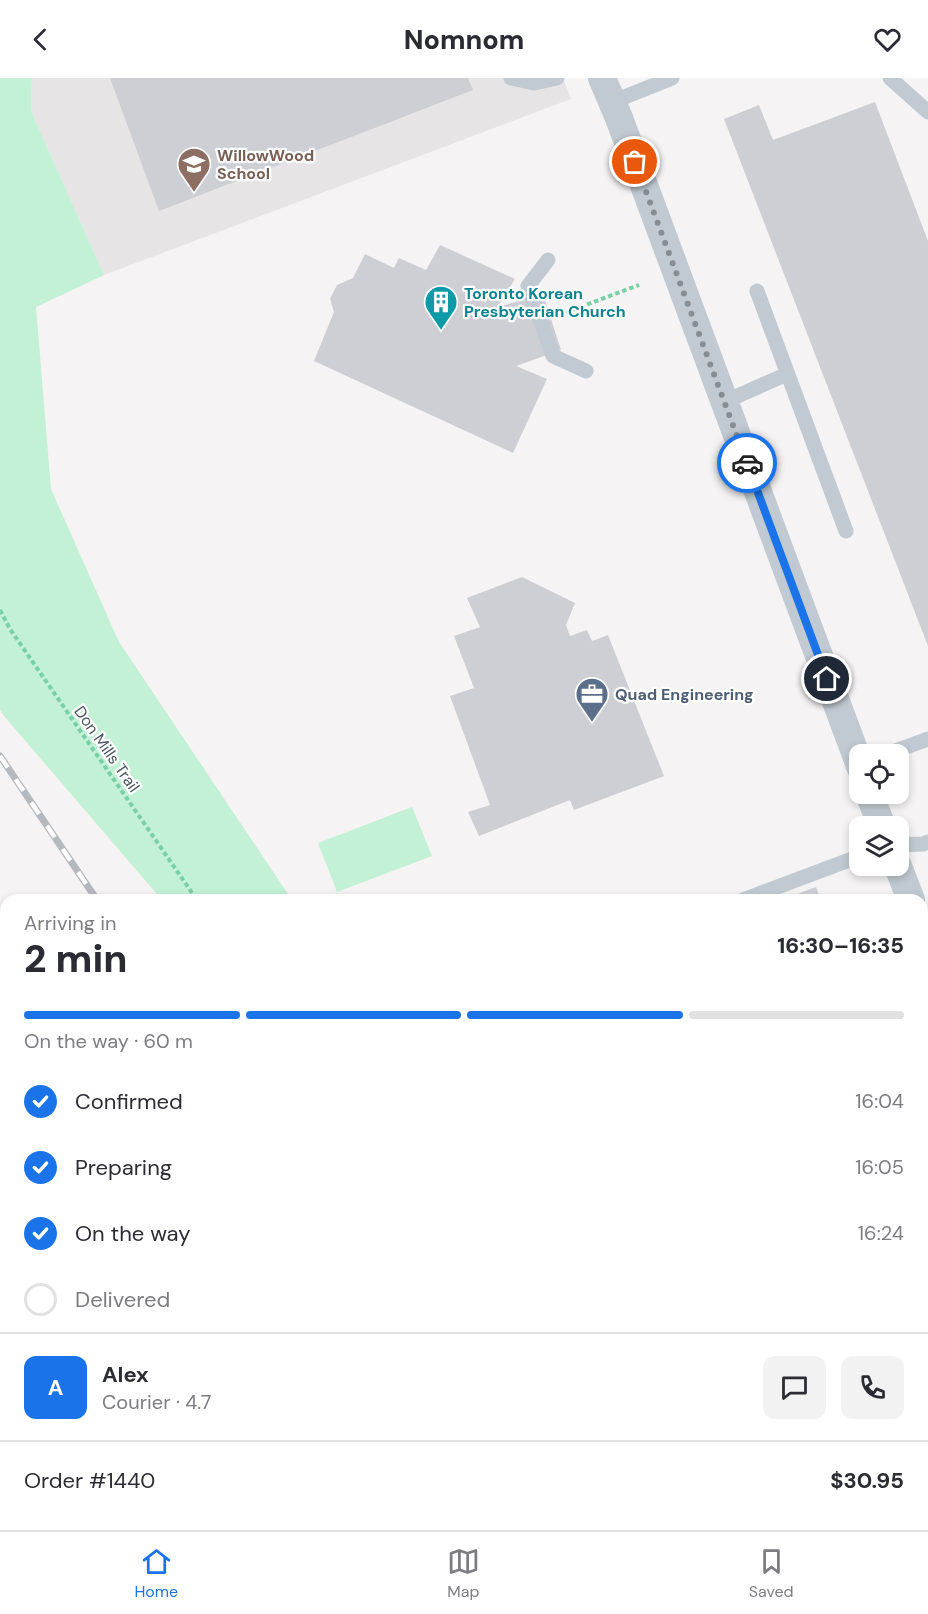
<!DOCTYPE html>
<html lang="en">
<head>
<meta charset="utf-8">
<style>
	body { margin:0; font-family:"DM Sans",sans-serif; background:#f2f2f3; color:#2b2b33; height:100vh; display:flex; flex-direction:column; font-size:22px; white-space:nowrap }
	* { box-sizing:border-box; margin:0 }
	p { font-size:20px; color:#7c7c81 }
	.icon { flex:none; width:33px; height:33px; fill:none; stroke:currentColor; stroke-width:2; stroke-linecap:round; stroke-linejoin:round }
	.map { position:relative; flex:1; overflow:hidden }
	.details { position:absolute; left:0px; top:816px; width:928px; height:636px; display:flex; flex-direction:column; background:#fff; border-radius:18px 18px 0 0; box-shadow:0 3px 9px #0003 }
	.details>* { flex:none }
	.buttons { position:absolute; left:849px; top:666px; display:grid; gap:12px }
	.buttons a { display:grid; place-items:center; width:60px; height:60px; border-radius:12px; background:#fff; box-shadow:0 3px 9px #0003; font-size:30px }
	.pin { position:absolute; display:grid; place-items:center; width:51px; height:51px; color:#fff; margin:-26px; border:3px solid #fff; border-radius:50%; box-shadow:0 2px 6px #0007 }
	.courier { position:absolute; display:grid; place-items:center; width:60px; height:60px; margin:-30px; border:4px solid #1a73e8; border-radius:50%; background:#fff; color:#222; box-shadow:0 2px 8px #0007 }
	.headline em { font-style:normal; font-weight:800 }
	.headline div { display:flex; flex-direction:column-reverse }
	.headline { display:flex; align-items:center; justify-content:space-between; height:102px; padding:0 24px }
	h1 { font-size:39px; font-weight:800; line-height:45px }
	.bar { display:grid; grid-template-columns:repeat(4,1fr); gap:9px 6px; align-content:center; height:72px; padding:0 24px }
	.bar i { height:8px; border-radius:4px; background:#e1e1e2 }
	.bar .selected { background:#1a73e8 }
	.bar p { grid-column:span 4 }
	.line { display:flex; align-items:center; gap:15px; padding:0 24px; border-top:2px solid #e1e1e2 }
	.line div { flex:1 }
	.round { display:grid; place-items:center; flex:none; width:63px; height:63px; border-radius:12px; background:#f2f2f3 }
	ol { padding:0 24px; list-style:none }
	li { display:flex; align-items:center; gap:18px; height:66px }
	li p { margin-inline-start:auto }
	li .icon { padding:6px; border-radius:50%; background:#1a73e8; color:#fff; stroke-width:4 }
	li:last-child { color:#7c7c81 }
	li i { width:33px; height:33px; border:3px solid #e1e1e2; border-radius:50% }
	header { display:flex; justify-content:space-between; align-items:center; height:78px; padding:0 24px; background:#fff; font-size:27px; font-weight:800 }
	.tabs { display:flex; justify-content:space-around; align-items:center; height:84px; border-top:2px solid #e1e1e2; background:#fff; font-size:16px; color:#7c7c81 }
	.tabs a { display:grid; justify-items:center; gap:3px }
	.tabs .selected { color:#1a73e8 }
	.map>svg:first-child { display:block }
	.education { fill:#e6e4e5 }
	.green { fill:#c3f1d5 }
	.building { fill:#cdcfd5 }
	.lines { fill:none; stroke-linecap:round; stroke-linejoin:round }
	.path { stroke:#7ad0a6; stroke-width:4; stroke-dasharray:4.5 3; stroke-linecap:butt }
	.service { stroke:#c1cad2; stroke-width:15 }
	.minor { stroke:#c1cad2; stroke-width:28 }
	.rail-casing { stroke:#b5b8bd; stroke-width:7 }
	.rail { stroke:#fff; stroke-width:4.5; stroke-dasharray:14; stroke-linecap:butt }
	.done { stroke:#868d94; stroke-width:6; stroke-dasharray:0 10.8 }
	.route { stroke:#1a73e8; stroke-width:8 }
	.labels { text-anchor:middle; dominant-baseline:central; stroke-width:4.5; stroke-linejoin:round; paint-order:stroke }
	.education-label { font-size:16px; font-weight:bold; fill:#785e54; stroke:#fff; text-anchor:start }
	.culture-label { font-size:16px; font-weight:bold; fill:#0d838f; stroke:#fff; text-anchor:start }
	.service-label { font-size:16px; font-weight:bold; fill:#4e5e75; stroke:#fff; text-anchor:start }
	.street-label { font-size:16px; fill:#4a5661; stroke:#fff }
</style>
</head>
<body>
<header><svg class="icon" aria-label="back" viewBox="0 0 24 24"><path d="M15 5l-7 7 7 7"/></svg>Nomnom<svg class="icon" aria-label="heart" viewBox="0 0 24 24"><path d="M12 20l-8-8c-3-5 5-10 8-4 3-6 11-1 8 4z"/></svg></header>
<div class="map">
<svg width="928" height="1452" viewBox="0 0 928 1452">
	<rect width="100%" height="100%" fill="#f5f3f3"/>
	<path class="education" d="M32,0H563L571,21L104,197L31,33Z
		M928,1245V1452H672L668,1446H922V1247Z"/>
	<path class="green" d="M0,0H32L31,33L104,197L36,229L51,411L119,564L292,822H162L4,638L0,632Z
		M412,729L432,778L337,814L318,765Z"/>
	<path class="building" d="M110,0H468L473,12L159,133Z
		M875,24L928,163V568L724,41L759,27L773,62Z
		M440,167L515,201L498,229L543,216L561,272L516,288L547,301L513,375L314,283L334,234L330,221L337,207L353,200L365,176L394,190L399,180L426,192Z
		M522,499L575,525L566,547L570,558L587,552L592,563L608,557L664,698L574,732L570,722L479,758L468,734L490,727L450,618L474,610L454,558L480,549L467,520Z
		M816,809L821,822H781Z
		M0,963L6,978V1193L0,1195Z
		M928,1107V1239L922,1237V1110Z
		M928,1299V1433L922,1435V1301Z
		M6,1333V1353L0,1335Z
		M85,1446H211L213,1452H87Z
		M718,1446H893L877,1452H720Z"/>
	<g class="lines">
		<path class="path" d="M559,237L639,207
			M0,532L10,551L197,822
			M620,1446L623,1452"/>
		<path class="service" d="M511,0L534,5L557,0
			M890,0L928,34
			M612,24L672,0
			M548,182L528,208L553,278L586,293
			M757,213L846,453
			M724,324L787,296
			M887,676L928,661
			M898,767L923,766L928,764
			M743,822L860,778
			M922,1010L928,1009
			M922,1067L928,1064
			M922,1260L928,1258"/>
		<path class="minor" d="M602,0L619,40L860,688
			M869,716L882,748
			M898,788L911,822
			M922,850L928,864"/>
		<g class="rail-casing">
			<path id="rail" d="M0,678L97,822
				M519,1446L523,1452"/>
		</g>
		<use href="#rail" class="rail"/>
	</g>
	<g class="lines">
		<path class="done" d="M635,84L747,385"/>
		<path class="route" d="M747,385L827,601"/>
	</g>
	<defs>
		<g id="school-pin" transform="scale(1.725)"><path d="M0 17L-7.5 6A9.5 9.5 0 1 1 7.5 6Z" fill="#8d6e63" stroke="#fff"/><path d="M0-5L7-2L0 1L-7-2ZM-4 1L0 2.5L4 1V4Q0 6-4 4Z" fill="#fff"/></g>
		<g id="building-pin" transform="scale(1.725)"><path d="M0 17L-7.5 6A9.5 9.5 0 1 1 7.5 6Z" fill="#0f9aa8" stroke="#fff"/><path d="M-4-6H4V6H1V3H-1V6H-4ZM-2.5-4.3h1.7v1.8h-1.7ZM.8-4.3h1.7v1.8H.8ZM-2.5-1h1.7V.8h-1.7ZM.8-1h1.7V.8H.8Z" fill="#fff"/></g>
		<g id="office-pin" transform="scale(1.725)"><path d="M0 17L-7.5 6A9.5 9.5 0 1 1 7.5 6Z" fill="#5c6f8a" stroke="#fff"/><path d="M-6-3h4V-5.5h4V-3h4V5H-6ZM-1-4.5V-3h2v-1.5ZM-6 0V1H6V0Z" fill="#fff"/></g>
	</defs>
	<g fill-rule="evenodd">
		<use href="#school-pin" x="194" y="86"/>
		<use href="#building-pin" x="441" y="224"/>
		<use href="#office-pin" x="592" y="616"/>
	</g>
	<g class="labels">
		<g class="education-label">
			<text x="217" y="77">WillowWood<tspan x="217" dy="18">School</tspan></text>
		</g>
		<g class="culture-label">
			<text x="464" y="215">Toronto Korean<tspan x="464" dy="18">Presbyterian Church</tspan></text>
		</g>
		<g class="service-label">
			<text x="615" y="616">Quad Engineering</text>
		</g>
		<g class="street-label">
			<text transform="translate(107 671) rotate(55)">Don Mills Trail</text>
		</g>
	</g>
</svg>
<div class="buttons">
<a><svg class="icon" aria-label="locate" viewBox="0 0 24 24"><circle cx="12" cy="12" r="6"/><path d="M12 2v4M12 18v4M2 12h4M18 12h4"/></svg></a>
<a><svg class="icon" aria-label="layers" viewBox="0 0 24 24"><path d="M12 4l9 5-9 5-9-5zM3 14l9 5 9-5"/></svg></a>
</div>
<div class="pin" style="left:635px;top:84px;background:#ea580c"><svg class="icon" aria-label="bag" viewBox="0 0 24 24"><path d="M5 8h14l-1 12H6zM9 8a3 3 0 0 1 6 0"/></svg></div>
<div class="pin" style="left:827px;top:601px;background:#1f2937"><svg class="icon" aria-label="home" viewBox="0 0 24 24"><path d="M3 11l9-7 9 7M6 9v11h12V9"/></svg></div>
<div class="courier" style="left:747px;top:385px"><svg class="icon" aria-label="car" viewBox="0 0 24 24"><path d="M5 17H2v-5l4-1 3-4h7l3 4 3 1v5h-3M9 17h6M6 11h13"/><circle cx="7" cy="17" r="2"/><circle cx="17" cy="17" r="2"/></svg></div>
<section class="details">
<div class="headline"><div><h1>2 min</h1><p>Arriving in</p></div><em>16:30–16:35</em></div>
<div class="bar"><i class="selected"></i><i class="selected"></i><i class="selected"></i><i></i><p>On the way · 60 m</p></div>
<ol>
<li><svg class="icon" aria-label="check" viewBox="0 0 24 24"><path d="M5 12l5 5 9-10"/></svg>Confirmed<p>16:04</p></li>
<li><svg class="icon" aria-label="check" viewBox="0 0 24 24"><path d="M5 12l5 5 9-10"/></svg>Preparing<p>16:05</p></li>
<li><svg class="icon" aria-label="check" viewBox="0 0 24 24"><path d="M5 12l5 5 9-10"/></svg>On the way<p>16:24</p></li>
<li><i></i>Delivered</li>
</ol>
<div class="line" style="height:108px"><b class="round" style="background:#1a73e8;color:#fff">A</b><div><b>Alex</b><p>Courier · 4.7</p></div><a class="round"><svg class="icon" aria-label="chat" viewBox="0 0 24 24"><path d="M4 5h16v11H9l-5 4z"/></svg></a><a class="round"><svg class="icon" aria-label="phone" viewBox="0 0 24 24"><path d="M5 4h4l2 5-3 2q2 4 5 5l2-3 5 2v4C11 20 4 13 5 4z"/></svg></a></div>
<div class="line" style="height:78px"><div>Order #1440</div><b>$30.95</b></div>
</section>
</div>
<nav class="tabs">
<a class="selected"><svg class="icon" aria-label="home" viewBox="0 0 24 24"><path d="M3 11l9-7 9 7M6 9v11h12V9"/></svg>Home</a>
<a><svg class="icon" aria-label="map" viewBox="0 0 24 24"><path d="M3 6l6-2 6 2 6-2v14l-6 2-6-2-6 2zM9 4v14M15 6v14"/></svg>Map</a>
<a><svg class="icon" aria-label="saved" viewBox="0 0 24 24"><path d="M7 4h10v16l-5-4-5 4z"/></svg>Saved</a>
</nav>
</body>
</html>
